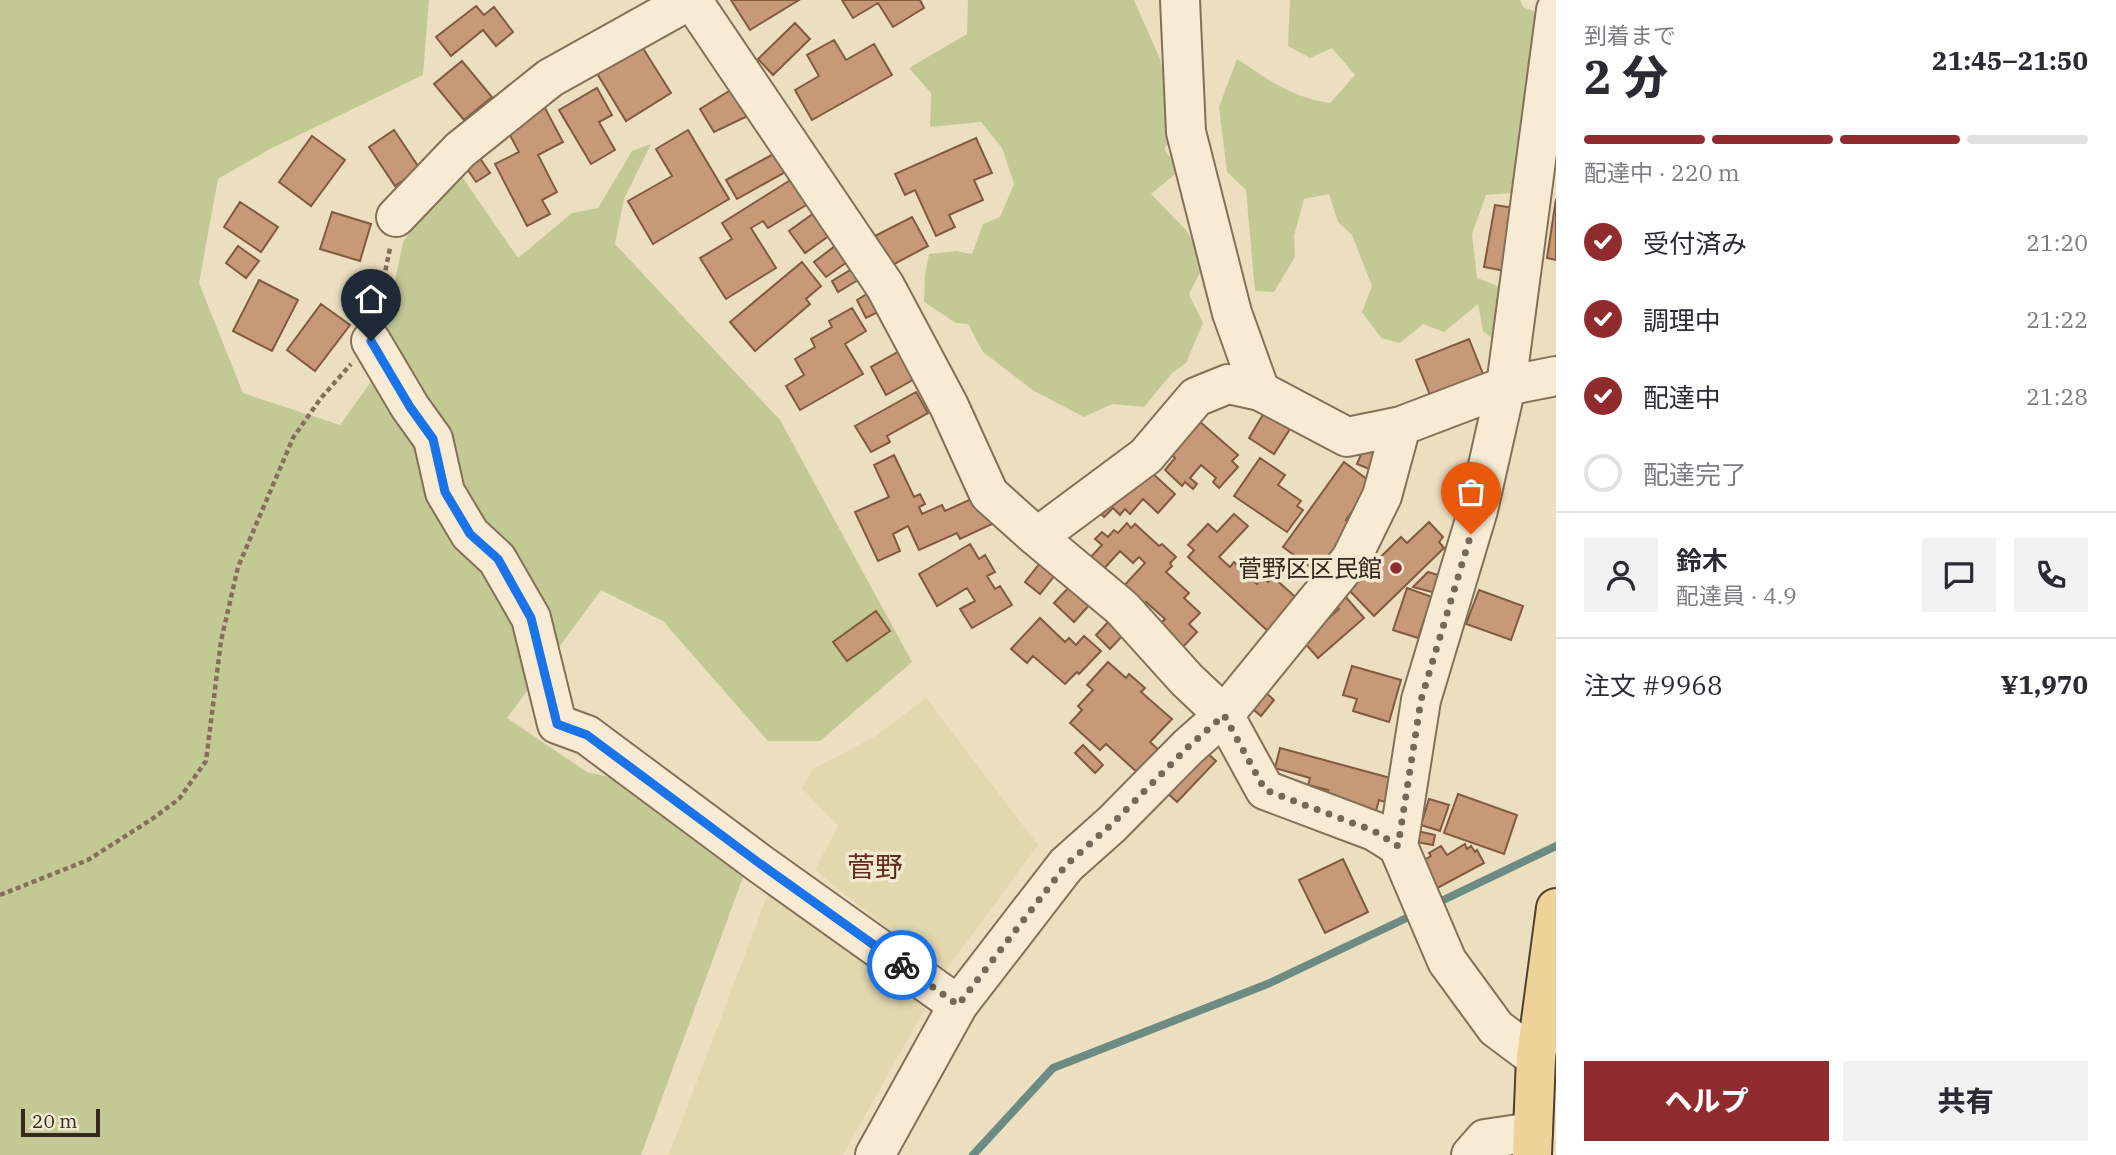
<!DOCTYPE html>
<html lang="ja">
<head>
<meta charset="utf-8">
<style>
	body { margin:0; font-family:"IBM Plex Serif","Noto Sans JP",serif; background:#f2f2f3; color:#2b2b33; height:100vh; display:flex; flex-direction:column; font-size:26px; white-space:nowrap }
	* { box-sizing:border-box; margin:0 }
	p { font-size:23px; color:#7c7c81 }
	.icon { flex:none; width:38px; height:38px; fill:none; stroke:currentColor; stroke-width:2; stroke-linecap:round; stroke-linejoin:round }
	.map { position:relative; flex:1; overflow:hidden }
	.details { display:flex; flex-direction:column; background:#fff; width:560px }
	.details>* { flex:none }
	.scale { position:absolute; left:21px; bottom:18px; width:79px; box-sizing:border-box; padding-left:7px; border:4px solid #34281d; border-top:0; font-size:19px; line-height:24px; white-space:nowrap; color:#34281d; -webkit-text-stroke:5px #f3e9d0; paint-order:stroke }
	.pin { position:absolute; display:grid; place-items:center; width:60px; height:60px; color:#fff; margin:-72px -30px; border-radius:50% 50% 50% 0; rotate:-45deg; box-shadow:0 0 7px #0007 }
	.pin .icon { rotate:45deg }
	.courier { position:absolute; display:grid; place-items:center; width:70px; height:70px; margin:-35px; border:5px solid #1a73e8; border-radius:50%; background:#fff; color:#222; box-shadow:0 2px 9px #0007 }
	.headline em { font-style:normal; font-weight:800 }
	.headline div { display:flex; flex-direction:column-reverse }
	.headline { display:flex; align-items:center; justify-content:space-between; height:119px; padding:0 28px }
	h1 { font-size:46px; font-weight:800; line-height:52px }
	.bar { display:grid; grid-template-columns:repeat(4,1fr); gap:10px 7px; align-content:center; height:84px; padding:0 28px }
	.bar i { height:9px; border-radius:5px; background:#e1e1e2 }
	.bar .selected { background:#902c2d }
	.bar p { grid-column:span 4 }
	.line { display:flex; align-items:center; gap:18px; padding:0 28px; border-top:2px solid #e1e1e2 }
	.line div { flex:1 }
	.round { display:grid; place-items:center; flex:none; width:74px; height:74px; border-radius:0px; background:#f2f2f3 }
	ol { padding:0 28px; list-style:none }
	li { display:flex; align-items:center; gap:21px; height:77px }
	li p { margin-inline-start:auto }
	li .icon { padding:7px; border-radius:50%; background:#902c2d; color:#fff; stroke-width:4 }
	li:last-child { color:#7c7c81 }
	li i { width:38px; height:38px; border:4px solid #e1e1e2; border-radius:50% }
	.action { display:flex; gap:14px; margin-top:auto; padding:14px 28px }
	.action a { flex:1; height:80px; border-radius:0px; background:#902c2d; color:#fff; font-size:28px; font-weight:800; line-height:80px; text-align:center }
	.action a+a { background:#f2f2f3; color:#2b2b33 }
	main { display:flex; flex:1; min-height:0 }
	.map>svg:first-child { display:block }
	.farmland { fill:#e1d8ae }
	.green { fill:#c3c995 }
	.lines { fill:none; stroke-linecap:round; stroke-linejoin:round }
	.stream { stroke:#6b8b83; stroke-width:8 }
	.building { fill:#c89978; stroke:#825a40; stroke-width:2 }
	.minor-casing { stroke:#847059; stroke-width:42 }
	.major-casing { stroke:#523e2d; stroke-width:42 }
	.path { stroke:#847059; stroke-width:4.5; stroke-dasharray:5 3.5; stroke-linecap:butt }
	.minor { stroke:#f7ecd3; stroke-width:38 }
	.major { stroke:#eed399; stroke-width:38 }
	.done { stroke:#746856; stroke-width:7; stroke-dasharray:0 12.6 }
	.route { stroke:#1a73e8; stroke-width:9 }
	.poi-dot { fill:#902c2d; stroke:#f3e9d0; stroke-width:2.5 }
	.labels { text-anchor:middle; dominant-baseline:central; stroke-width:7; stroke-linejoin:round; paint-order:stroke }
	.poi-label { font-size:24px; fill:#34281d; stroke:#f3e9d0; text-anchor:end }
	.quarter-label { font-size:28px; fill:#5f2b1e; stroke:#f3e9d0 }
</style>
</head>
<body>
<main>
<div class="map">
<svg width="1556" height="1155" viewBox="0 0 1556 1155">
	<rect width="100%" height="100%" fill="#ecdfc0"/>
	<path class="farmland" d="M926,698L1038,845L943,974L815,870L838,826L802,788L813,769L874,737Z
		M777,870L927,1005L843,1155H669Z"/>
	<path class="green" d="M0,0H429L423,75L270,149L218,179L199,283L243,393L340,425L375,376L403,242L456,168L518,258L572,213L598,208L632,151L651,144L624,199L615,244L780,420L912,662L820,741H768L663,621L601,590L507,718L587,772L707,799L749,861L641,1155H0Z
		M968,0H1134L1160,59L1176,138L1164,148L1179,171L1151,194L1186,230L1206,261L1189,294L1203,323L1186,363L1172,373L1144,407L1112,404L1084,417L1034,391L983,352L968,324L956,323L924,302L925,275L929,254L956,251L972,254L983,224L1000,217L1014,184L1002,148L981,122L930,127L931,93L909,68L967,34Z
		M1290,0H1520L1523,7L1546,16L1524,192L1486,195L1472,234L1477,278L1498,286L1504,306L1492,338L1483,331L1478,304L1444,332L1423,324L1400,343L1381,338L1362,312L1372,286L1352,235L1338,222L1329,194L1304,199L1294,236L1295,257L1274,292L1255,291L1246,190L1227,172L1219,107L1237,59C1269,80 1291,97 1330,103L1355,75L1332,48L1310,58L1288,46Z"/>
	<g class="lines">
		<path class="stream" d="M1433,905L1556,846
			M973,1155L1053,1068L1270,983L1415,914"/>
	</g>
	<path class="building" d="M731,0H799L750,30Z
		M842,0H920L924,8L893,27L878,3L853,18Z
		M476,6L484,15L494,7L513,32L496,46L483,30L451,56L436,37Z
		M795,23L810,39L773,75L758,59Z
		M634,34L671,93L626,121L590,62Z
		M834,40L846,60L874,44L892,75L812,120L795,90L819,76L807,55Z
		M462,61L492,97L464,120L434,84Z
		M739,85L754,113L714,132L700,109Z
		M597,88L612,115L599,122L615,150L591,164L559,110Z
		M538,95L563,142L538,155L557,192L542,200L550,214L527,226L495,164L519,152L499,115Z
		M394,130L420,169L395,186L369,147Z
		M688,130L729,199L653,244L628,201L672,176L656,149Z
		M312,136L345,160L311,206L279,182Z
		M976,138L992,173L974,180L983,200L949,215L955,227L936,236L915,190L905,195L895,174Z
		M473,148L490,173L476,182L459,157Z
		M777,152L787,171L737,199L726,180Z
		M792,179L808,204L768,228L763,221L751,228L776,268L726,299L700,258L732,239L722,223Z
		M1556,199V260L1547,258Z
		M240,202L278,227L261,252L224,227Z
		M1495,205L1515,208L1511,272L1484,267Z
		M332,212L371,224L360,261L320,249Z
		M814,213L830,235L805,253L789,231Z
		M912,217L928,246L887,268L871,238Z
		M238,246L259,261L246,278L226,263Z
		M835,246L847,262L826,277L814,262Z
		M802,262L821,286L806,299L810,304L755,351L730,322Z
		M852,269L858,280L838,292L832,281Z
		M259,280L298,300L272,351L233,331Z
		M870,292L880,311L866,318L857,300Z
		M321,304L350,325L315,371L287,350Z
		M852,308L866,331L845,344L863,374L800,410L786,386L804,375L795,359L815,347L811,339L832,327L829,321Z
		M1469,339L1483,374L1430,395L1416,360Z
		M903,349L918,377L886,395L871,367Z
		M916,392L928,413L887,436L890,442L871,452L855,426Z
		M1264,413L1290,429L1274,454L1249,438Z
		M1199,421L1238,455L1232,461L1238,467L1219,488L1213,482L1216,478L1201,465L1190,478L1197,484L1193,489L1185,482L1182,486L1165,470L1175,458L1170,453Z
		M1364,447L1381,455L1374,471L1357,464Z
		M894,455L914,497L920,494L925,504L919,507L922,514L942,505L945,511L978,496L992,524L960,539L957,533L919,550L908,526L893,534L900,551L878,561L855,512L889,497L874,465Z
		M1260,458L1285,475L1278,485L1301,501L1297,506L1303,510L1287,532L1234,496Z
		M1344,462L1372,483L1346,520L1353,525L1326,563L1319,558L1312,568L1283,547Z
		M1151,472L1175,494L1158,513L1143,499L1130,514L1125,509L1120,515L1113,508L1104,517L1098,510L1109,498L1115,504L1133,486L1135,488Z
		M1234,514L1248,526L1219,557L1230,567L1234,562L1257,584L1263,577L1268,582L1273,577L1301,602L1271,634L1188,557L1194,550L1188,545L1208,524L1217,532Z
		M1429,522L1443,537L1439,542L1444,548L1374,616L1348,589L1401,537L1407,543Z
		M1127,523L1131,528L1135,524L1159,546L1162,544L1176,557L1170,563L1172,566L1166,572L1189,593L1184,598L1200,613L1189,624L1197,632L1181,649L1157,627L1165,619L1146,602L1142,606L1122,588L1145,563L1139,557L1133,563L1120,551L1101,572L1088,560L1102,545L1095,539L1102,532L1108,537L1114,530L1118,533Z
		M970,544L979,559L985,555L995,572L987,576L995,589L1000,586L1012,605L972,628L960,609L975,601L967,588L937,606L919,574Z
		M1044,558L1059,570L1040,594L1025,582Z
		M1428,572L1448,578L1443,595L1413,587Z
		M1073,583L1093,601L1074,622L1054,603Z
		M1407,588L1432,597L1418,638L1393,630Z
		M1479,590L1523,606L1511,640L1466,624Z
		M1344,595L1364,618L1318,658L1303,641L1339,609L1334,604Z
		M876,611L890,631L847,661L833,642Z
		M1040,618L1065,642L1069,638L1076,645L1084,636L1101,651L1079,674L1077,672L1065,684L1033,656L1027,663L1011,649Z
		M1110,620L1124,634L1110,649L1096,635Z
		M1108,662L1126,678L1129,674L1145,688L1141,692L1172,719L1150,742L1160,751L1139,774L1106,744L1100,750L1070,723L1082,710L1078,706L1093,690L1087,685Z
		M1352,666L1401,680L1389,722L1353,711L1357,699L1343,695Z
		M1262,689L1274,700L1261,716L1248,705Z
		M1083,745L1103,765L1095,773L1075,753Z
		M1202,748L1216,761L1177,802L1163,789Z
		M1280,748L1394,779L1388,803L1379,800L1376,811L1326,797L1328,790L1308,785L1310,778L1275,768Z
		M1458,794L1517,815L1504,854L1444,833Z
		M1429,799L1449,805L1440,831L1421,825Z
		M1413,830L1435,835L1433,845L1411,841Z
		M1465,844L1467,849L1471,846L1475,852L1477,850L1484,863L1430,892L1424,860L1431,856L1429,853L1441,846L1447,855Z
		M1343,859L1368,912L1325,933L1299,880Z"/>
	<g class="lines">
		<g class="minor-casing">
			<path id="minor" d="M692,0L885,286L949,406L989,494L1037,537L1122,608L1187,680L1224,715L1265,790L1374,831L1398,846
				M1180,0L1186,132L1232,313L1260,391
				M396,217L460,150L550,78L690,0
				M371,341L410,407L433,439L445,492L470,534L497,559L531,618L557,724L587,735L759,863L958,1005
				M1037,537L1146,456L1196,397L1228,384L1260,391L1347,437L1401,426L1506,386L1556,376
				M1536,1058L1496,1028L1447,961L1398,846L1421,700L1478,510L1506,386L1556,10
				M875,1155L958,1005L1066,865L1112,824L1188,747L1224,715L1351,559L1382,496L1401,426
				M1471,1155L1485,1139L1533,1132"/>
		</g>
		<g class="major-casing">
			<path id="major" d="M1532,1155L1536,1058L1556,908"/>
		</g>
		<path class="path" d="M377,312L390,248
			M0,895L88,860L152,819L179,799L206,761L221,641L238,567L293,438L321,398L351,364"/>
		<use href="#minor" class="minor"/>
		<use href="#major" class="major"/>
	</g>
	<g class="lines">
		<path class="done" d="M902,965L958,1005L1066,865L1112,824L1188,747L1224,715L1265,790L1374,831L1398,846L1421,700L1471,534"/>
		<path class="route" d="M371,341L410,407L433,439L445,492L470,534L498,559L531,618L557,724L587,735L759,863L902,965"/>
	</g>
	<circle class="poi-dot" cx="1396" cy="568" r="7"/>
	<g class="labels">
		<g class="poi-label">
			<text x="1382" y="568">菅野区区民館</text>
		</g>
		<g class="quarter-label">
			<text x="875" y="866">菅野</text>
		</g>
	</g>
</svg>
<div class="scale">20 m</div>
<div class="pin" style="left:1471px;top:534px;background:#ea580c"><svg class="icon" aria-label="bag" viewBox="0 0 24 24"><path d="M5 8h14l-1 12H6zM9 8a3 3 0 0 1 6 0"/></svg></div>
<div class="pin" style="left:371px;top:341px;background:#1f2937"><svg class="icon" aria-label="home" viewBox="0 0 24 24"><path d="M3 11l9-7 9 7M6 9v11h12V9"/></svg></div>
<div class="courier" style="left:902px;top:965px"><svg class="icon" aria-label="bike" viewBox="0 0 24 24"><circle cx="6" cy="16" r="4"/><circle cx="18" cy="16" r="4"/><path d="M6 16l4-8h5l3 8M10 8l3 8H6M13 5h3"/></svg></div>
</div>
<section class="details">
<div class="headline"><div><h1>2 分</h1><p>到着まで</p></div><em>21:45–21:50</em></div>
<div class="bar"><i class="selected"></i><i class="selected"></i><i class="selected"></i><i></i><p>配達中 · 220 m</p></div>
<ol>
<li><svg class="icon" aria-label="check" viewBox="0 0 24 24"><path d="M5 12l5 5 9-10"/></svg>受付済み<p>21:20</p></li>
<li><svg class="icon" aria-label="check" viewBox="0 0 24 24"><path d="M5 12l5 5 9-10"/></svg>調理中<p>21:22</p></li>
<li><svg class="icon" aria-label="check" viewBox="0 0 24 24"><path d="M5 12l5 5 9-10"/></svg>配達中<p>21:28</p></li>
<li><i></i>配達完了</li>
</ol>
<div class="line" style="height:126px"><a class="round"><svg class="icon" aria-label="person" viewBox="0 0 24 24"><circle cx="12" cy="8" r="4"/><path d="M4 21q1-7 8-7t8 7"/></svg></a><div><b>鈴木</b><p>配達員 · 4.9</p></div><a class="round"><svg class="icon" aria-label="chat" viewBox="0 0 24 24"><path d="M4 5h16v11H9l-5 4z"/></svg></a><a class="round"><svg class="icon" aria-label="phone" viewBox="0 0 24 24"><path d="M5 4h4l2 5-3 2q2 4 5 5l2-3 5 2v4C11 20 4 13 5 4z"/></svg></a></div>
<div class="line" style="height:91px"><div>注文 #9968</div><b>¥1,970</b></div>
<div class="action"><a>ヘルプ</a><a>共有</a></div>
</section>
</main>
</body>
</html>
